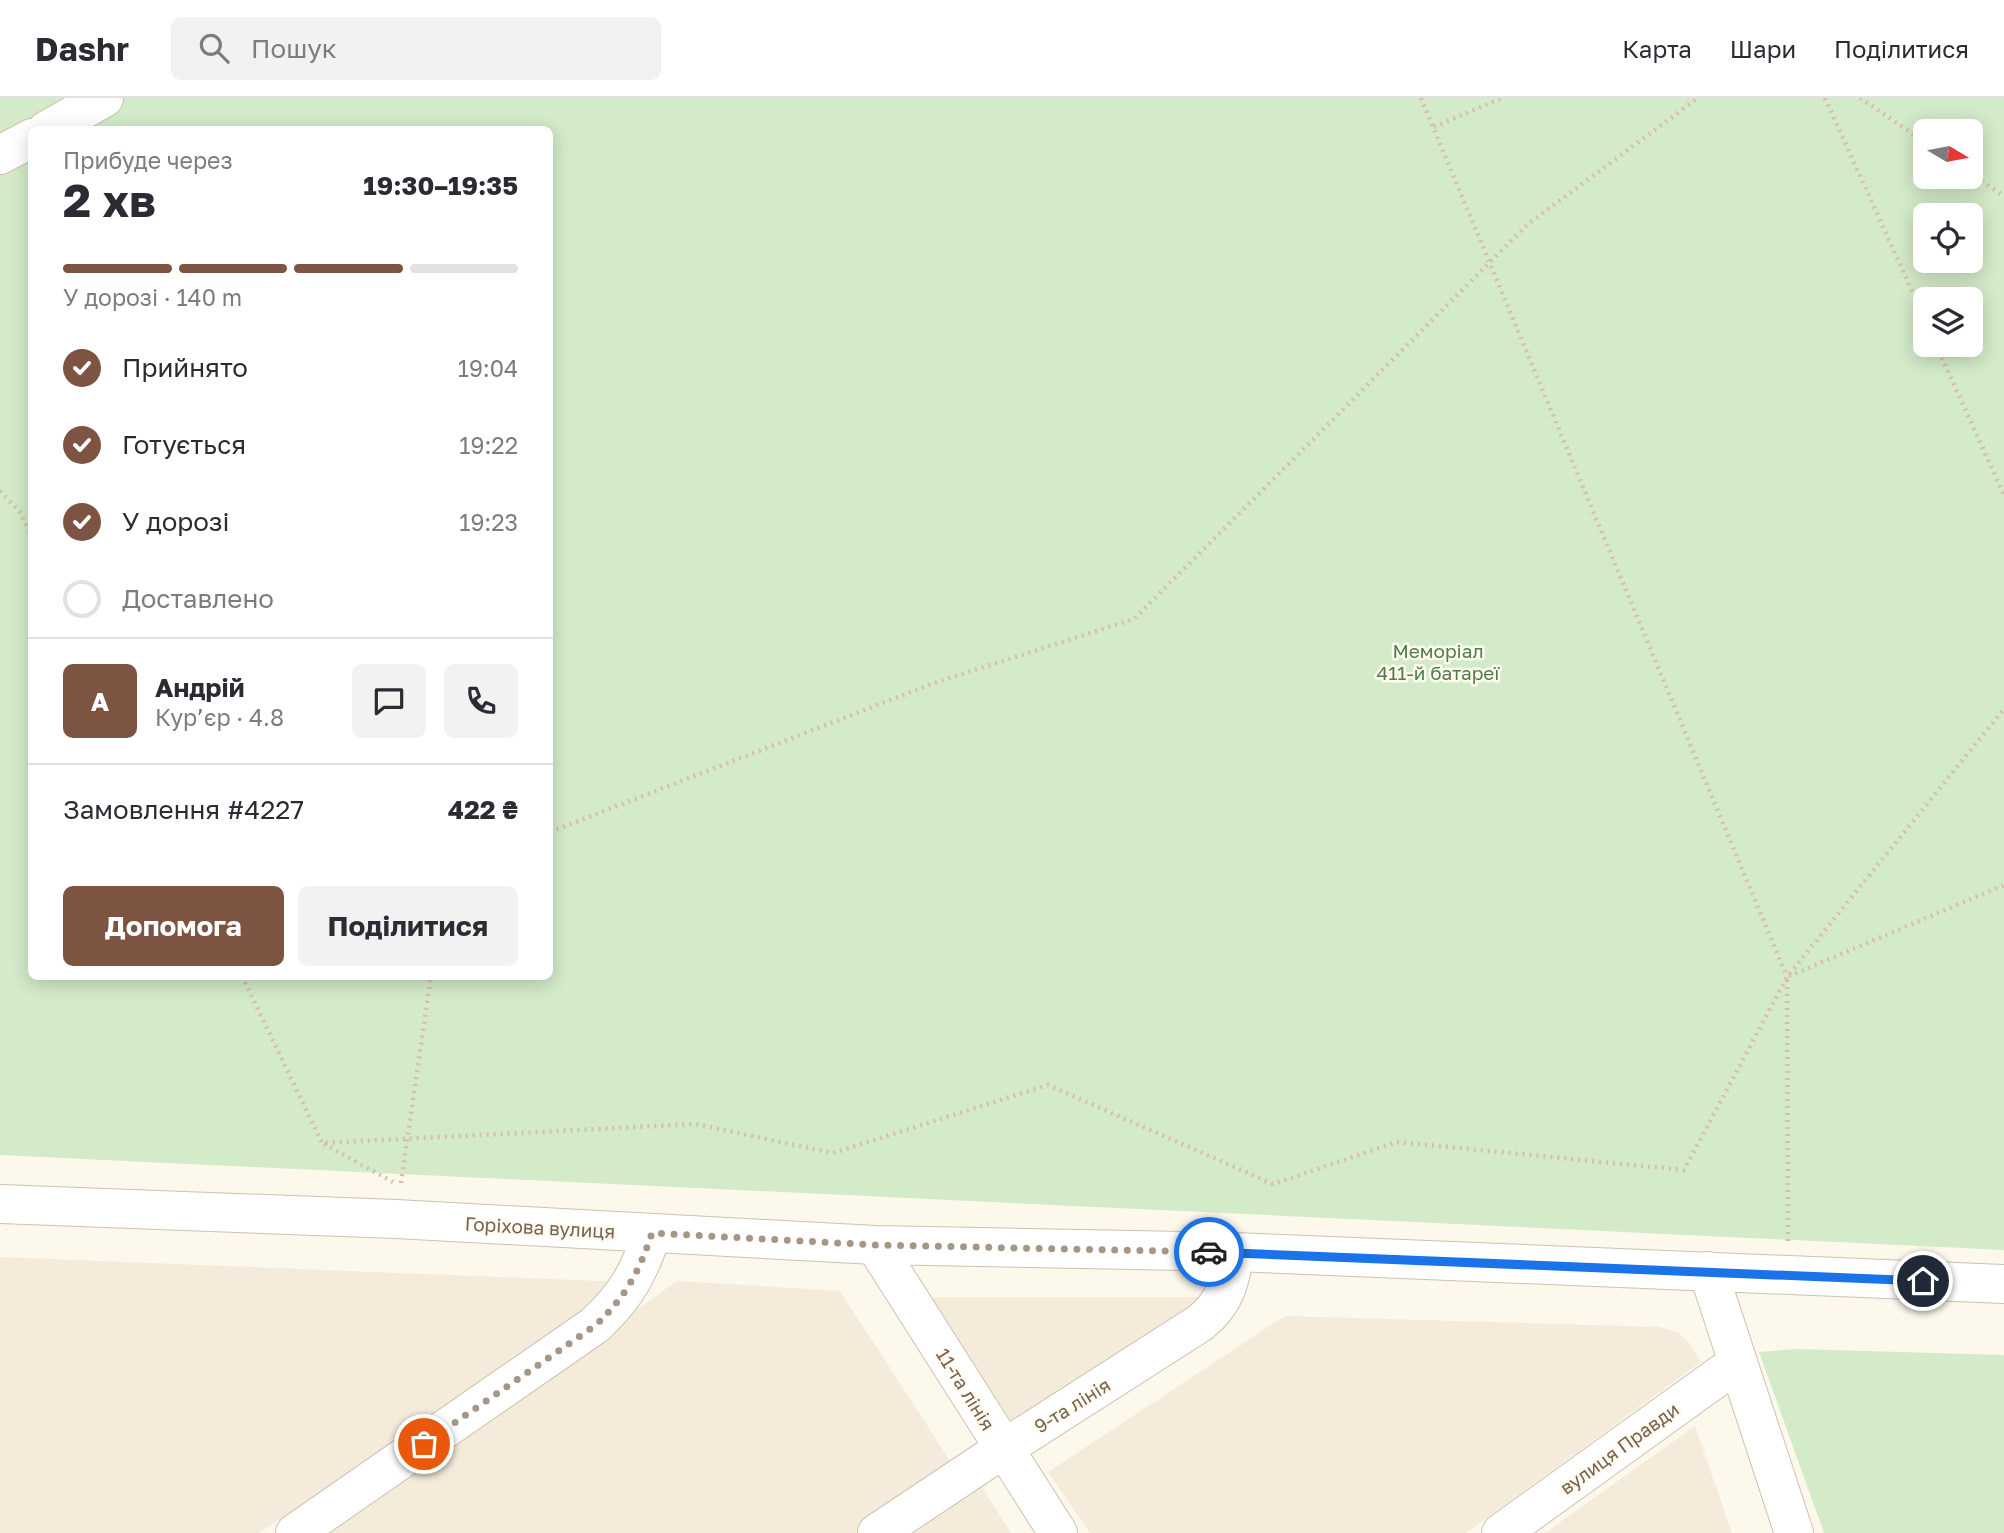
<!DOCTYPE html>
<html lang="uk">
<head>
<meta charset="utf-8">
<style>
	body { margin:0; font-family:"Golos Text",sans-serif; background:#f2f2f3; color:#2b2b33; height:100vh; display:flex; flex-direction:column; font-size:26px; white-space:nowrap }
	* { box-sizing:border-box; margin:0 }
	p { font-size:23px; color:#7c7c81 }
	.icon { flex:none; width:38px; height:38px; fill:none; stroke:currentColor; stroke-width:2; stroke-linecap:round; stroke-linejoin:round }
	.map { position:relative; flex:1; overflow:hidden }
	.side { position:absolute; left:28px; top:28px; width:525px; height:854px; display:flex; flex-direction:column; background:#fff; border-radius:10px; box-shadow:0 4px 18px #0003 }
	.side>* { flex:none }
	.needle { width:46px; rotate:100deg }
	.controls { position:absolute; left:1913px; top:21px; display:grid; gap:14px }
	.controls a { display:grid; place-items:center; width:70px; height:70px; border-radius:10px; background:#fff; box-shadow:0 4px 18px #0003; font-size:35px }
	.pin { position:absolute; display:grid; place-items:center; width:60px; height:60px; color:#fff; margin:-30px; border:4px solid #fff; border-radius:50%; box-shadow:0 2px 7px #0007 }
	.courier { position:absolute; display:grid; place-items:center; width:70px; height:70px; margin:-35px; border:5px solid #1a73e8; border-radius:50%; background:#fff; color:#222; box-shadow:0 2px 9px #0007 }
	.summary em { font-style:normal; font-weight:700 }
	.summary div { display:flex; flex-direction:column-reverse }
	.summary { display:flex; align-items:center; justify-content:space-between; height:119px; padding:0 35px }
	h1 { font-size:46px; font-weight:700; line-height:52px }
	.bar { display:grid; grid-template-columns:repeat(4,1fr); gap:10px 7px; align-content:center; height:84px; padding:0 35px }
	.bar i { height:9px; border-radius:5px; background:#e1e1e2 }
	.bar .active { background:#7d5342 }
	.bar p { grid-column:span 4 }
	.line { display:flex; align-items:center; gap:18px; padding:0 35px; border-top:2px solid #e1e1e2 }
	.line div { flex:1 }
	.round { display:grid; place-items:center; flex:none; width:74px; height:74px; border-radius:10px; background:#f2f2f3 }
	ol { padding:0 35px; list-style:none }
	li { display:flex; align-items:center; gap:21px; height:77px }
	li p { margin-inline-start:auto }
	li .icon { padding:7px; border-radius:50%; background:#7d5342; color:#fff; stroke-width:4 }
	li:last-child { color:#7c7c81 }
	li i { width:38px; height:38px; border:4px solid #e1e1e2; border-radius:50% }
	.action { display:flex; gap:14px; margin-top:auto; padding:14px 35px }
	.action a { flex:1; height:80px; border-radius:10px; background:#7d5342; color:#fff; font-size:28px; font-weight:700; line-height:80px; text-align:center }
	.action a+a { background:#f2f2f3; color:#2b2b33 }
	header { display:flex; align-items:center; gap:42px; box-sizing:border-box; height:98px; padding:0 35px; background:#fff; border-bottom:2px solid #e1e1e2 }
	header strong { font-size:33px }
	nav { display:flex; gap:38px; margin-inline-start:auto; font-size:24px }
	.search { width:490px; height:63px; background:#f2f2f3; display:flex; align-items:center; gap:18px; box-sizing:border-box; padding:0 24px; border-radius:10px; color:#7c7c81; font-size:26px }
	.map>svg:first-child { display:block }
	.residential { fill:#f4ebda }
	.green { fill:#d3ebc9; fill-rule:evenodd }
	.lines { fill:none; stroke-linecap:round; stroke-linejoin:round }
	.minor-casing { stroke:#cfc1b0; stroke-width:40 }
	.path { stroke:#d7bea6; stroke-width:4.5; stroke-dasharray:2 5; stroke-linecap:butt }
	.minor { stroke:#fff; stroke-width:38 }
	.done { stroke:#a69685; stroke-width:7; stroke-dasharray:0 12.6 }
	.route { stroke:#1a73e8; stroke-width:9 }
	.labels { text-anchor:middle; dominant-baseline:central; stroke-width:5; stroke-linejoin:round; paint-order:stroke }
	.park-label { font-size:19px; fill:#507d46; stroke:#fffbf2 }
	.street-label { font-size:19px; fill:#78624e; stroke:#fffbf2 }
</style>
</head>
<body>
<header>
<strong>Dashr</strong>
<div class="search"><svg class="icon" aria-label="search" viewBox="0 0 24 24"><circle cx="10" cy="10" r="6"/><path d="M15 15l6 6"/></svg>Пошук</div>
<nav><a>Карта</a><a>Шари</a><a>Поділитися</a></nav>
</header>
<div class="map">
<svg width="2004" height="1435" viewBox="0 0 2004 1435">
	<rect width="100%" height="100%" fill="#fcf8ec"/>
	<path class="residential" d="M0,1159L624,1184L259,1435H0Z
		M677,1183L840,1193L954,1369L855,1435H321Z
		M921,1199H1218L1014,1340Z
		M1285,1218L1659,1229L1679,1235L1689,1245L1701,1264L1466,1435H1090L1048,1374Z
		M1695,1328L1732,1435H1545Z
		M980,1386L1011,1435H909Z"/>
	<path class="green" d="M0,0H2004V1152L0,1057ZM32,32H550V878H32ZM1925,33H1970V79H1925ZM1925,117H1970V163H1925ZM1925,201H1970V247H1925Z
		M1796,1251L2004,1257V1435H1824L1759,1254Z"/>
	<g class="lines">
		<g class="minor-casing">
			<path id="minor" d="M47,32L104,0
				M0,57L32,40
				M0,1106L396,1121L875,1147L1235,1154L2004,1186
				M875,1147L1058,1435
				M1708,1173L1794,1435
				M295,1435L595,1227C626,1198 639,1175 652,1135
				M877,1435L1003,1351L1200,1225C1225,1205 1230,1185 1235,1154
				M1501,1435L1737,1265"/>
		</g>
		<path class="path" d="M1421,0L1787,879
			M1825,0L1925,222
			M1860,0L1925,44
			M1434,29L1502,0
			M1970,75L2004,98
			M1936,247L2004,397
			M0,393L20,414L32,439
			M550,734L934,585L1134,521L1528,126L1698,0
			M242,878L322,1045L695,1026L833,1055L1048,987L1273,1086L1397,1044L1684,1072L1787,879L2004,611
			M324,1046L393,1084
			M401,1085L431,878
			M1788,1143L1787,879L2004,787"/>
		<use href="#minor" class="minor"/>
	</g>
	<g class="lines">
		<path class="done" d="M424,1346L596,1227C626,1198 639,1174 652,1135L876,1147L1209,1154"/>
		<path class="route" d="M1209,1154L1923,1183"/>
	</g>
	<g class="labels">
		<g class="park-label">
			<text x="1438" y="552">Меморіал<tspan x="1438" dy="22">411-й батареї</tspan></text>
		</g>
		<g class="street-label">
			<text transform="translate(540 1129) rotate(3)">Горіхова вулиця</text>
			<text transform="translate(966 1291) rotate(58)">11-та лінія</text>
			<text transform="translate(1072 1307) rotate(-32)">9-та лінія</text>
			<text transform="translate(1619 1350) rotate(-36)">вулиця Правди</text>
		</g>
	</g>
</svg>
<div class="controls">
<a><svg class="needle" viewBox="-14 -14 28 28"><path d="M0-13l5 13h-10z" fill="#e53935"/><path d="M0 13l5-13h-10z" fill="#7c7c81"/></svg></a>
<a><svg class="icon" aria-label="locate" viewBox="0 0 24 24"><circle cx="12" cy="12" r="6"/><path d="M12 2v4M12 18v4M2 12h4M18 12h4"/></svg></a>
<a><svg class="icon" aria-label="layers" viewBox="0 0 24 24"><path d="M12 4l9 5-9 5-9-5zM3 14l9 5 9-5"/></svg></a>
</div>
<div class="pin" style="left:424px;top:1346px;background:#ea580c"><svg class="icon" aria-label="bag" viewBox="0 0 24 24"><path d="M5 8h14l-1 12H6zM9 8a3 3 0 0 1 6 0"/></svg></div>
<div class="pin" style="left:1923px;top:1183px;background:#1f2937"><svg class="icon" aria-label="home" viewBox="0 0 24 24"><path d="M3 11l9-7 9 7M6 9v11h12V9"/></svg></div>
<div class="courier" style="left:1209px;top:1154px"><svg class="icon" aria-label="car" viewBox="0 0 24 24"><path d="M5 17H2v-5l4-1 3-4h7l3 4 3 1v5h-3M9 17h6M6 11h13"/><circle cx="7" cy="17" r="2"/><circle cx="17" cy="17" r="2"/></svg></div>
<section class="side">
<div class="summary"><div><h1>2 хв</h1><p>Прибуде через</p></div><em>19:30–19:35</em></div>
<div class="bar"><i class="active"></i><i class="active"></i><i class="active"></i><i></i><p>У дорозі · 140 m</p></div>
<ol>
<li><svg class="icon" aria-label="check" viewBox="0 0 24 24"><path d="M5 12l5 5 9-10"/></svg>Прийнято<p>19:04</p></li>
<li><svg class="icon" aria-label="check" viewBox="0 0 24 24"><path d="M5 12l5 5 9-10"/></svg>Готується<p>19:22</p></li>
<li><svg class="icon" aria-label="check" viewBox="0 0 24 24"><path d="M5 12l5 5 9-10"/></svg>У дорозі<p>19:23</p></li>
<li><i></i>Доставлено</li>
</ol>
<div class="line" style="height:126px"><b class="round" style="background:#7d5342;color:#fff">А</b><div><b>Андрій</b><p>Кур’єр · 4.8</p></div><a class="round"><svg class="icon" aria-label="chat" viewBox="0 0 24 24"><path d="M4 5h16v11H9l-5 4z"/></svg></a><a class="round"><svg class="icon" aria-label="phone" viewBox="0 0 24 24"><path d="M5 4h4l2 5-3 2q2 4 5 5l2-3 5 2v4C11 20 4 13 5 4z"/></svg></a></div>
<div class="line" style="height:91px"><div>Замовлення #4227</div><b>422 ₴</b></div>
<div class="action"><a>Допомога</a><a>Поділитися</a></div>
</section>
</div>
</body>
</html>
